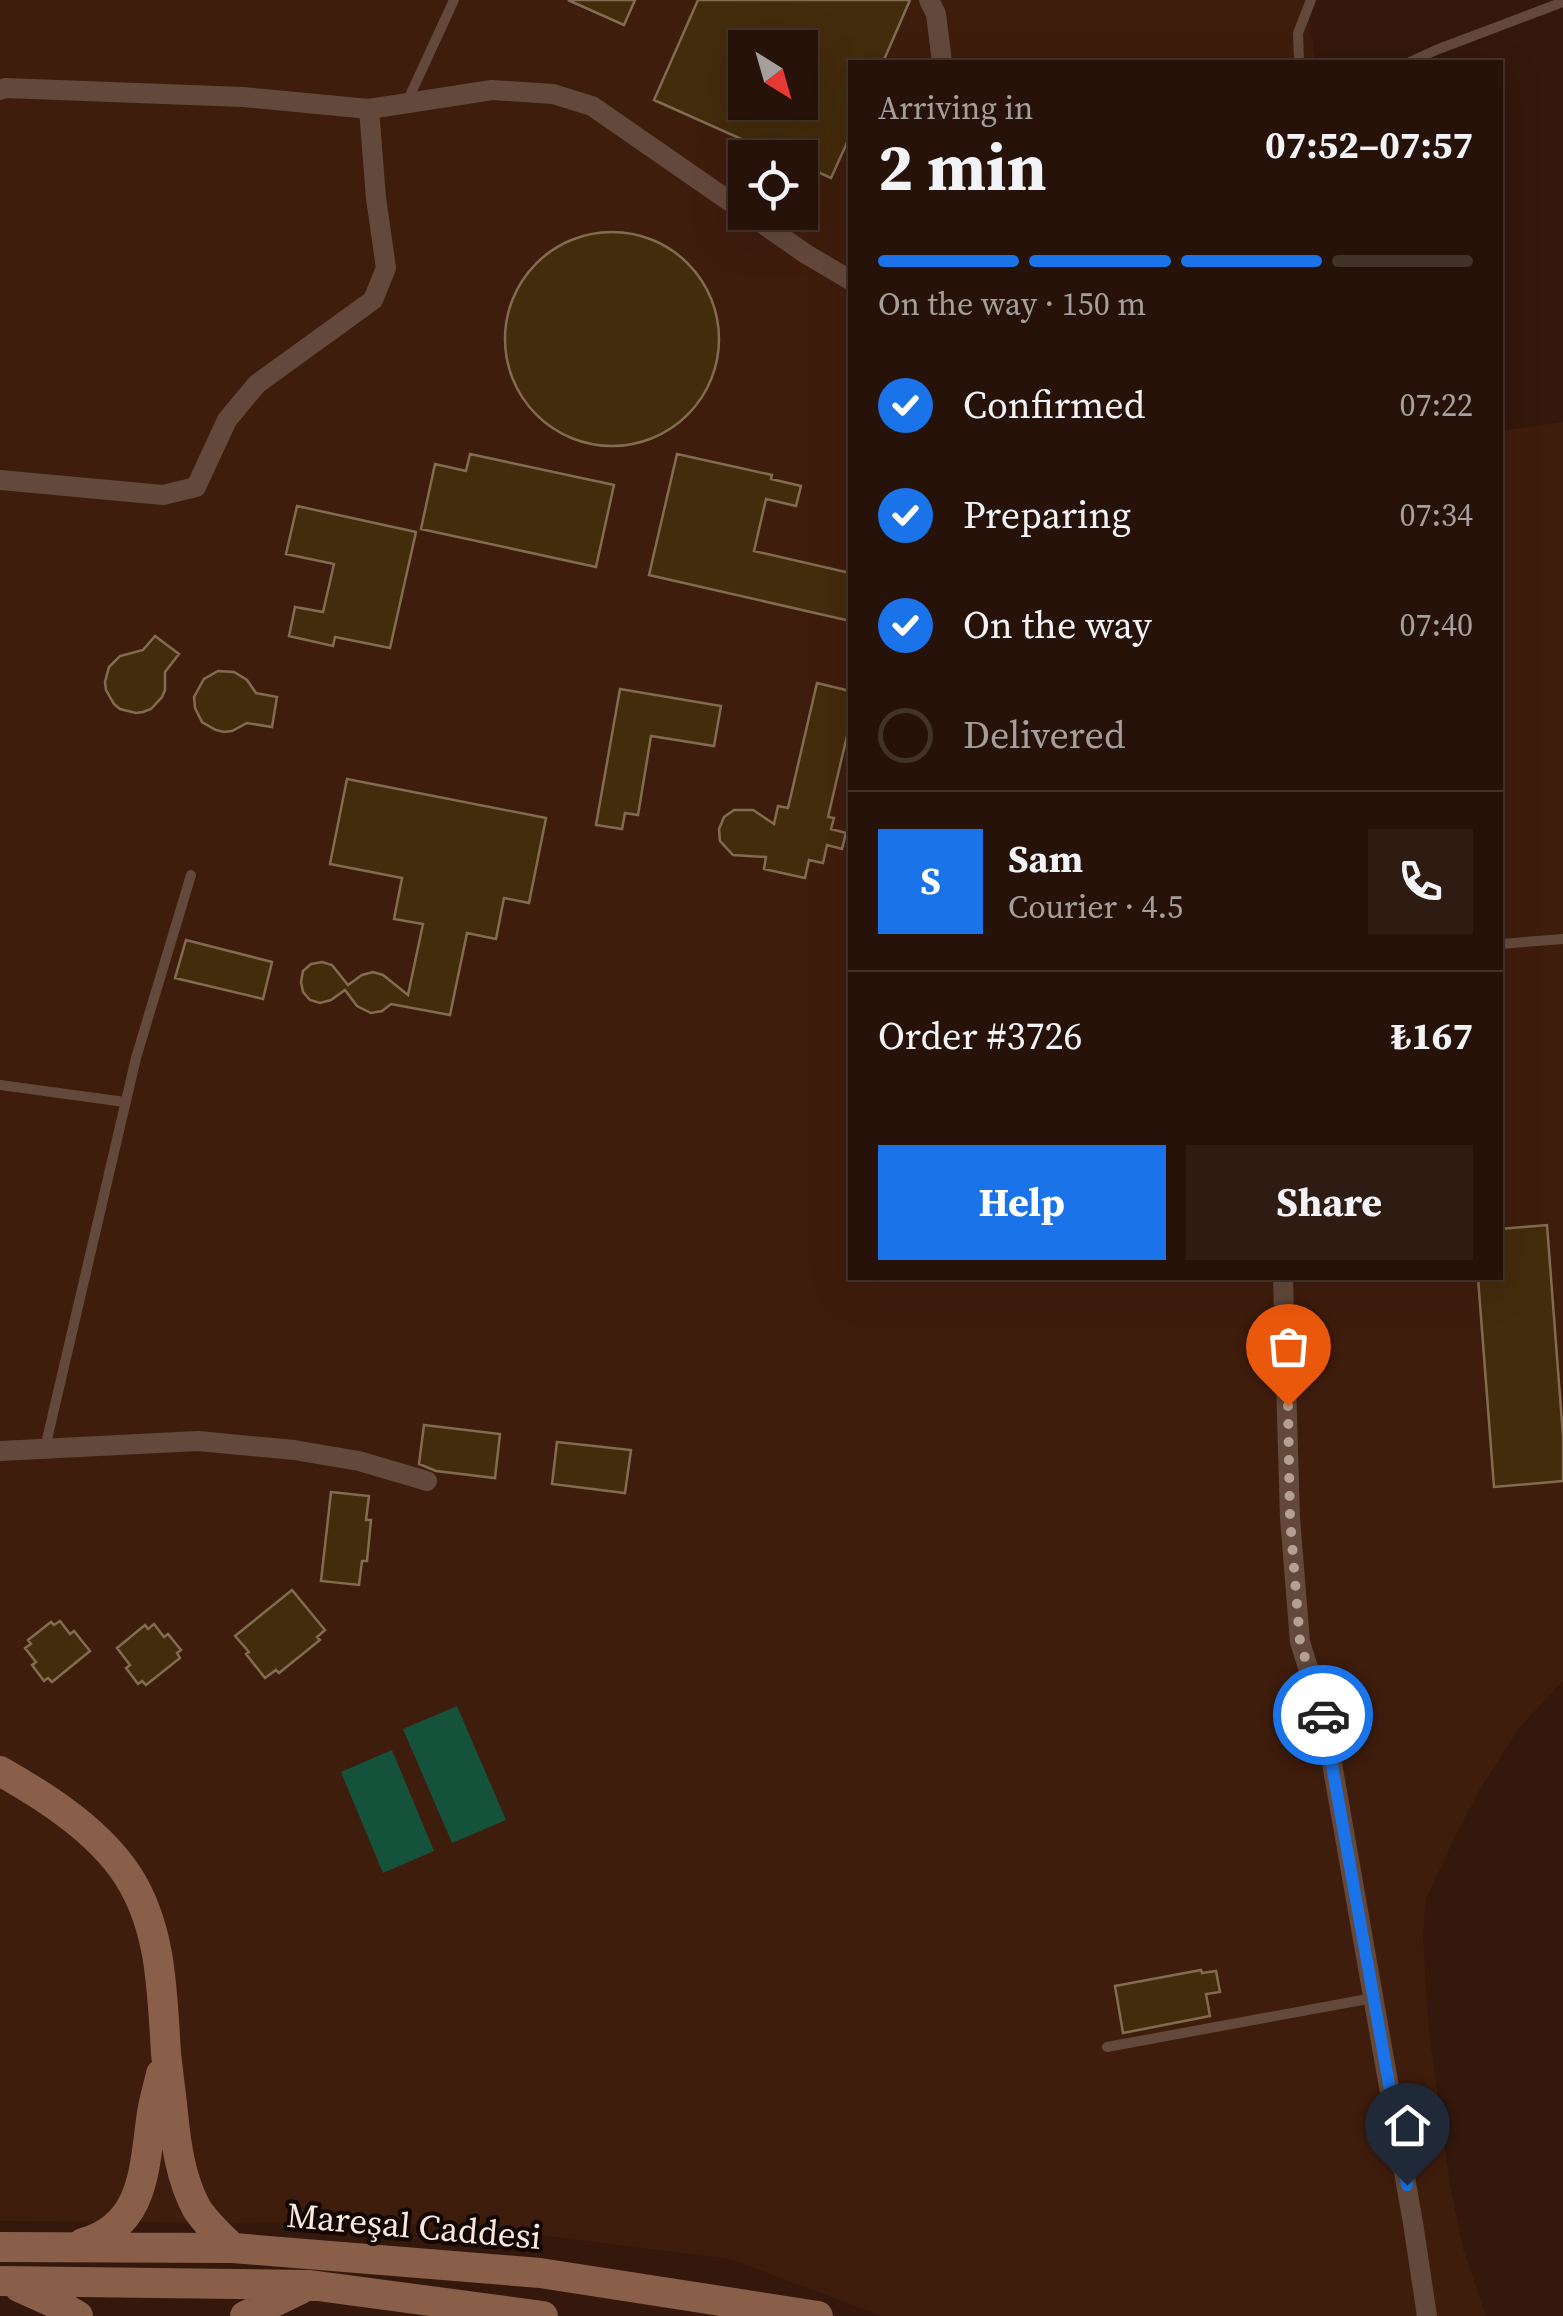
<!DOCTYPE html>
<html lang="en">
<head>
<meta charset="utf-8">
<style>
	body { margin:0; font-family:"Source Serif 4",serif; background:#2e1b12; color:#f1f3f6; height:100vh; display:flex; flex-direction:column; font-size:38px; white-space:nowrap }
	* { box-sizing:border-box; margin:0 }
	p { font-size:32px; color:#a49e9c }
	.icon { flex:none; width:55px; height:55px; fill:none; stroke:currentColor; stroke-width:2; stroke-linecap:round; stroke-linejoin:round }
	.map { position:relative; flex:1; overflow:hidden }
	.panel { position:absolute; left:848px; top:60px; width:655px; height:1220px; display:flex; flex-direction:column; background:#261208; border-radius:0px; box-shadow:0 10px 40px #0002,0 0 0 2px #423229 }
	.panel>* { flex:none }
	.needle { width:65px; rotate:143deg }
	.buttons { position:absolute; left:728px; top:30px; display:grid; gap:20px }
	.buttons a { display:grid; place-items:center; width:90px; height:90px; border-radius:0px; background:#261208; box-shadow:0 10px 40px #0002,0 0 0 2px #423229; font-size:50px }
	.pin { position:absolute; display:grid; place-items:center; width:85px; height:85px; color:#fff; margin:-102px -42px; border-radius:50% 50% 50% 0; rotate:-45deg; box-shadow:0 0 10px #0007 }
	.pin .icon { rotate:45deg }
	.courier { position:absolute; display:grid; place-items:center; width:100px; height:100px; margin:-50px; border:8px solid #1a73e8; border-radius:50%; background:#fff; color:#222; box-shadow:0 2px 12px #0007 }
	.overview em { font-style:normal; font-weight:700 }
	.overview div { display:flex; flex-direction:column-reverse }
	.overview { display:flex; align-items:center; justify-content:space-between; height:170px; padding:0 30px }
	h1 { font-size:65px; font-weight:700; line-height:75px }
	.bar { display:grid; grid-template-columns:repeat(4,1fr); gap:15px 10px; align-content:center; height:120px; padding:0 30px }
	.bar i { height:12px; border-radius:8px; background:#423229 }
	.bar .on { background:#1a73e8 }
	.bar p { grid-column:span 4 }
	.line { display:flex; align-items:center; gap:25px; padding:0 30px; border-top:2px solid #423229 }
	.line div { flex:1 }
	.round { display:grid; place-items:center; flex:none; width:105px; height:105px; border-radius:0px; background:#2e1b12 }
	ol { padding:0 30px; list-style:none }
	li { display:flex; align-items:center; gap:30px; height:110px }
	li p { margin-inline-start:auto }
	li .icon { padding:10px; border-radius:50%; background:#1a73e8; color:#fff; stroke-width:4 }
	li:last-child { color:#a49e9c }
	li i { width:55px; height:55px; border:5px solid #423229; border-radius:50% }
	.button { display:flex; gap:20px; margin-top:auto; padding:20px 30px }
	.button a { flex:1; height:115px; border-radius:0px; background:#1a73e8; color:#fff; font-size:40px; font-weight:700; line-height:115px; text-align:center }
	.button a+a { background:#2e1b12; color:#f1f3f6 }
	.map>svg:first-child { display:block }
	.built { fill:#3f1d0d; fill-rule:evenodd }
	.green { fill:#15523b }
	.building { fill:#432c0c; stroke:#826c50; stroke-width:2.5; fill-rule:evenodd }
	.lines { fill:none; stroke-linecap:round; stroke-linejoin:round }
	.lane { stroke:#63493b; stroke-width:10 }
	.street { stroke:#63493b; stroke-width:20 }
	.secondary { stroke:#895f49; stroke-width:30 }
	.done { stroke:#b49f94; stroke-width:10; stroke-dasharray:0 18 }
	.route { stroke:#1a73e8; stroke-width:12 }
	.labels { text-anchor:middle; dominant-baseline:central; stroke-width:8; stroke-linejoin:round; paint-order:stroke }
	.street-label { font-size:35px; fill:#fae7de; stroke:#130703 }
</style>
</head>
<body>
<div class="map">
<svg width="1563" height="2316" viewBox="0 0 1563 2316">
	<rect width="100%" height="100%" fill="#33180b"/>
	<path class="built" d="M0,0H1307L1315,62H850V1278H1500V431L1563,422V1681L1519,1728L1479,1791L1455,1836L1426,1899L1423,1941L1429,2031L1450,2184L1463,2248L1486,2316H882L730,2259L461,2225L0,2221ZM745,48H800V102H745ZM745,158H800V212H745Z"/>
	<path class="green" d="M457,1706L506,1820L452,1843L403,1729Z
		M392,1750L434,1851L383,1873L341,1772Z"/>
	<path class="building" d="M568,0H635L624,25Z
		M698,0H910L883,62H850V136L831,178L800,164V158H784L654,100ZM745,48H800V102H745Z
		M505 339a107 107 0 1 1 214 0a107 107 0 1 1-214 0Z
		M470,454L614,485L596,567L421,529L435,464L466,471Z
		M677,454L772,475L771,479L801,486L796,506L766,499L754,551L850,573V621L649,575Z
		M297,506L416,532L390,648L335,637L333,646L289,636L295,607L323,612L334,564L286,554Z
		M155,636L179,654L165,672V690L162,697L151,709L143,712L136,713L120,709L114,704L106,690L105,682L109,667L120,656L143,650Z
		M218,671L234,672L247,680L256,693L277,697L272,727L247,723L232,731L224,732L216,730L202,722L195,708L194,697L204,679Z
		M817,683L850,691V723L828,817L834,818L831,829L846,833L842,849L827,845L823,863L809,860L805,878L764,869L766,857L733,855L720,841L719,829L724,817L734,810H753L774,824L778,806L788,808Z
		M620,689L721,706L714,746L651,736L638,815L625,813L622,829L596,825Z
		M347,779L546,818L529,903L504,898L496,939L467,933L450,1015L391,1004L382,1011L371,1013L357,1006L345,990L331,1000L320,1003L310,1000L303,992L301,982L303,971L311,964L322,962L332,965L348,985L362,975L373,972L383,975L408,995L423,924L394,919L402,878L330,864Z
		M186,940L272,962L263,999L175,978Z
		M1547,1225L1563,1436V1481L1494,1487L1478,1278H1500V1229Z
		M424,1425L500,1434L495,1478L436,1471L419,1464Z
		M557,1442L631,1450L625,1493L552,1484Z
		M331,1492L369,1496L366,1520H371L367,1561H362L359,1585L321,1581Z
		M292,1590L325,1630L317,1637L320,1640L279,1673L276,1670L265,1678L246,1654L249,1652L235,1636Z
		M60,1621L70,1634L74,1631L90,1651L52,1682L48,1678L44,1681L32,1665L36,1662L25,1648L31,1644L28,1640L51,1622L54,1625Z
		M154,1624L164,1637L168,1634L181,1650L177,1653L180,1658L146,1685L142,1681L138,1684L126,1668L130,1665L117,1648L145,1625L148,1629Z
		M1201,1970L1202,1973L1216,1971L1220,1992L1206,1994L1210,2016L1123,2033L1115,1986Z"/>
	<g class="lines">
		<path class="lane" d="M1299,62L1298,33L1311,0
			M1410,62L1436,50L1563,2
			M407,102L454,0
			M1500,944L1563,939
			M0,1085L125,1102
			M45,1448L136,1058L191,875
			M1107,2047L1373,1998"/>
		<path class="street" d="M929,0L936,14L942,62
			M0,90L5,88L243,97L369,109L492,90L553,94L592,106L745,212
			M746,212L806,254L850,280
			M0,480L163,495L196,487L227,420L257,384L373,300L386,268L376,198L369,109
			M1283,1278L1290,1518L1300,1642L1324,1718L1413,2223L1427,2316
			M0,1451L198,1441L294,1450L359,1461L427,1481"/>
		<path class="secondary" d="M0,1771C46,1797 99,1831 128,1876C162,1929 162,1992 166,2053C168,2073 171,2093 173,2113C176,2145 181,2180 197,2209C207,2224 220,2236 233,2248
			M83,2243C146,2226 144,2166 152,2113C154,2100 158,2087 161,2074
			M0,2247L233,2248L540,2273L818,2316
			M0,2281L310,2285L543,2316
			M19,2287L61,2306L78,2316
			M245,2316L301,2289"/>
	</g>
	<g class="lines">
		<path class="done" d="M1288,1406L1290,1518L1300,1642L1323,1715"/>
		<path class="route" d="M1323,1715L1407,2185"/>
	</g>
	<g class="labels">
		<g class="street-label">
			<text transform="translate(414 2226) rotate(5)">Mareşal Caddesi</text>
		</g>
	</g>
</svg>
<div class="buttons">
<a><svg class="needle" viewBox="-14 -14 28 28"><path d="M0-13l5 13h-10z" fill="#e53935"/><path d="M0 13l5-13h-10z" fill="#a49e9c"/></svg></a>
<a><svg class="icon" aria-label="locate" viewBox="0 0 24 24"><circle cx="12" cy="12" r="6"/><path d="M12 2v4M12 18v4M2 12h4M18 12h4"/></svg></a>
</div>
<div class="pin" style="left:1288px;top:1406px;background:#ea580c"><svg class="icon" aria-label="bag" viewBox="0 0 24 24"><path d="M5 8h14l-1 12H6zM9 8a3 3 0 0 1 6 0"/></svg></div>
<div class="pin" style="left:1407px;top:2185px;background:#1f2937"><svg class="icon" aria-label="home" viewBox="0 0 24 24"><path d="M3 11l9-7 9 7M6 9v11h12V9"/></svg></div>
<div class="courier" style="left:1323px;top:1715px"><svg class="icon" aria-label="car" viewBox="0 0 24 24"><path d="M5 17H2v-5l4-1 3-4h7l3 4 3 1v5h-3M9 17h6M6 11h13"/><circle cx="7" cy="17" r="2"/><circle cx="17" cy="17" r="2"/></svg></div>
<section class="panel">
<div class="overview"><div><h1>2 min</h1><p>Arriving in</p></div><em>07:52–07:57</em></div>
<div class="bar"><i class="on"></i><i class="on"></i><i class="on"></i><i></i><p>On the way · 150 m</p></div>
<ol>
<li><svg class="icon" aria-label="check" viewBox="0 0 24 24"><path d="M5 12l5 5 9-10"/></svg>Confirmed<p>07:22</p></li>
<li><svg class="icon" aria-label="check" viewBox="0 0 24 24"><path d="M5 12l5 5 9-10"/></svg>Preparing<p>07:34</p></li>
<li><svg class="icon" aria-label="check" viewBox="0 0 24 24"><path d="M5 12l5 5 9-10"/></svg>On the way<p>07:40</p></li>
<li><i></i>Delivered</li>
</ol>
<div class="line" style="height:180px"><b class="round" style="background:#1a73e8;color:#fff">S</b><div><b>Sam</b><p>Courier · 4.5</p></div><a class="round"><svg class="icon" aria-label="phone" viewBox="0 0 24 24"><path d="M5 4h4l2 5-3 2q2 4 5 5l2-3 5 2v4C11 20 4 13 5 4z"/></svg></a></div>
<div class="line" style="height:130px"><div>Order #3726</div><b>₺167</b></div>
<div class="button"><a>Help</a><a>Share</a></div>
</section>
</div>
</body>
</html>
